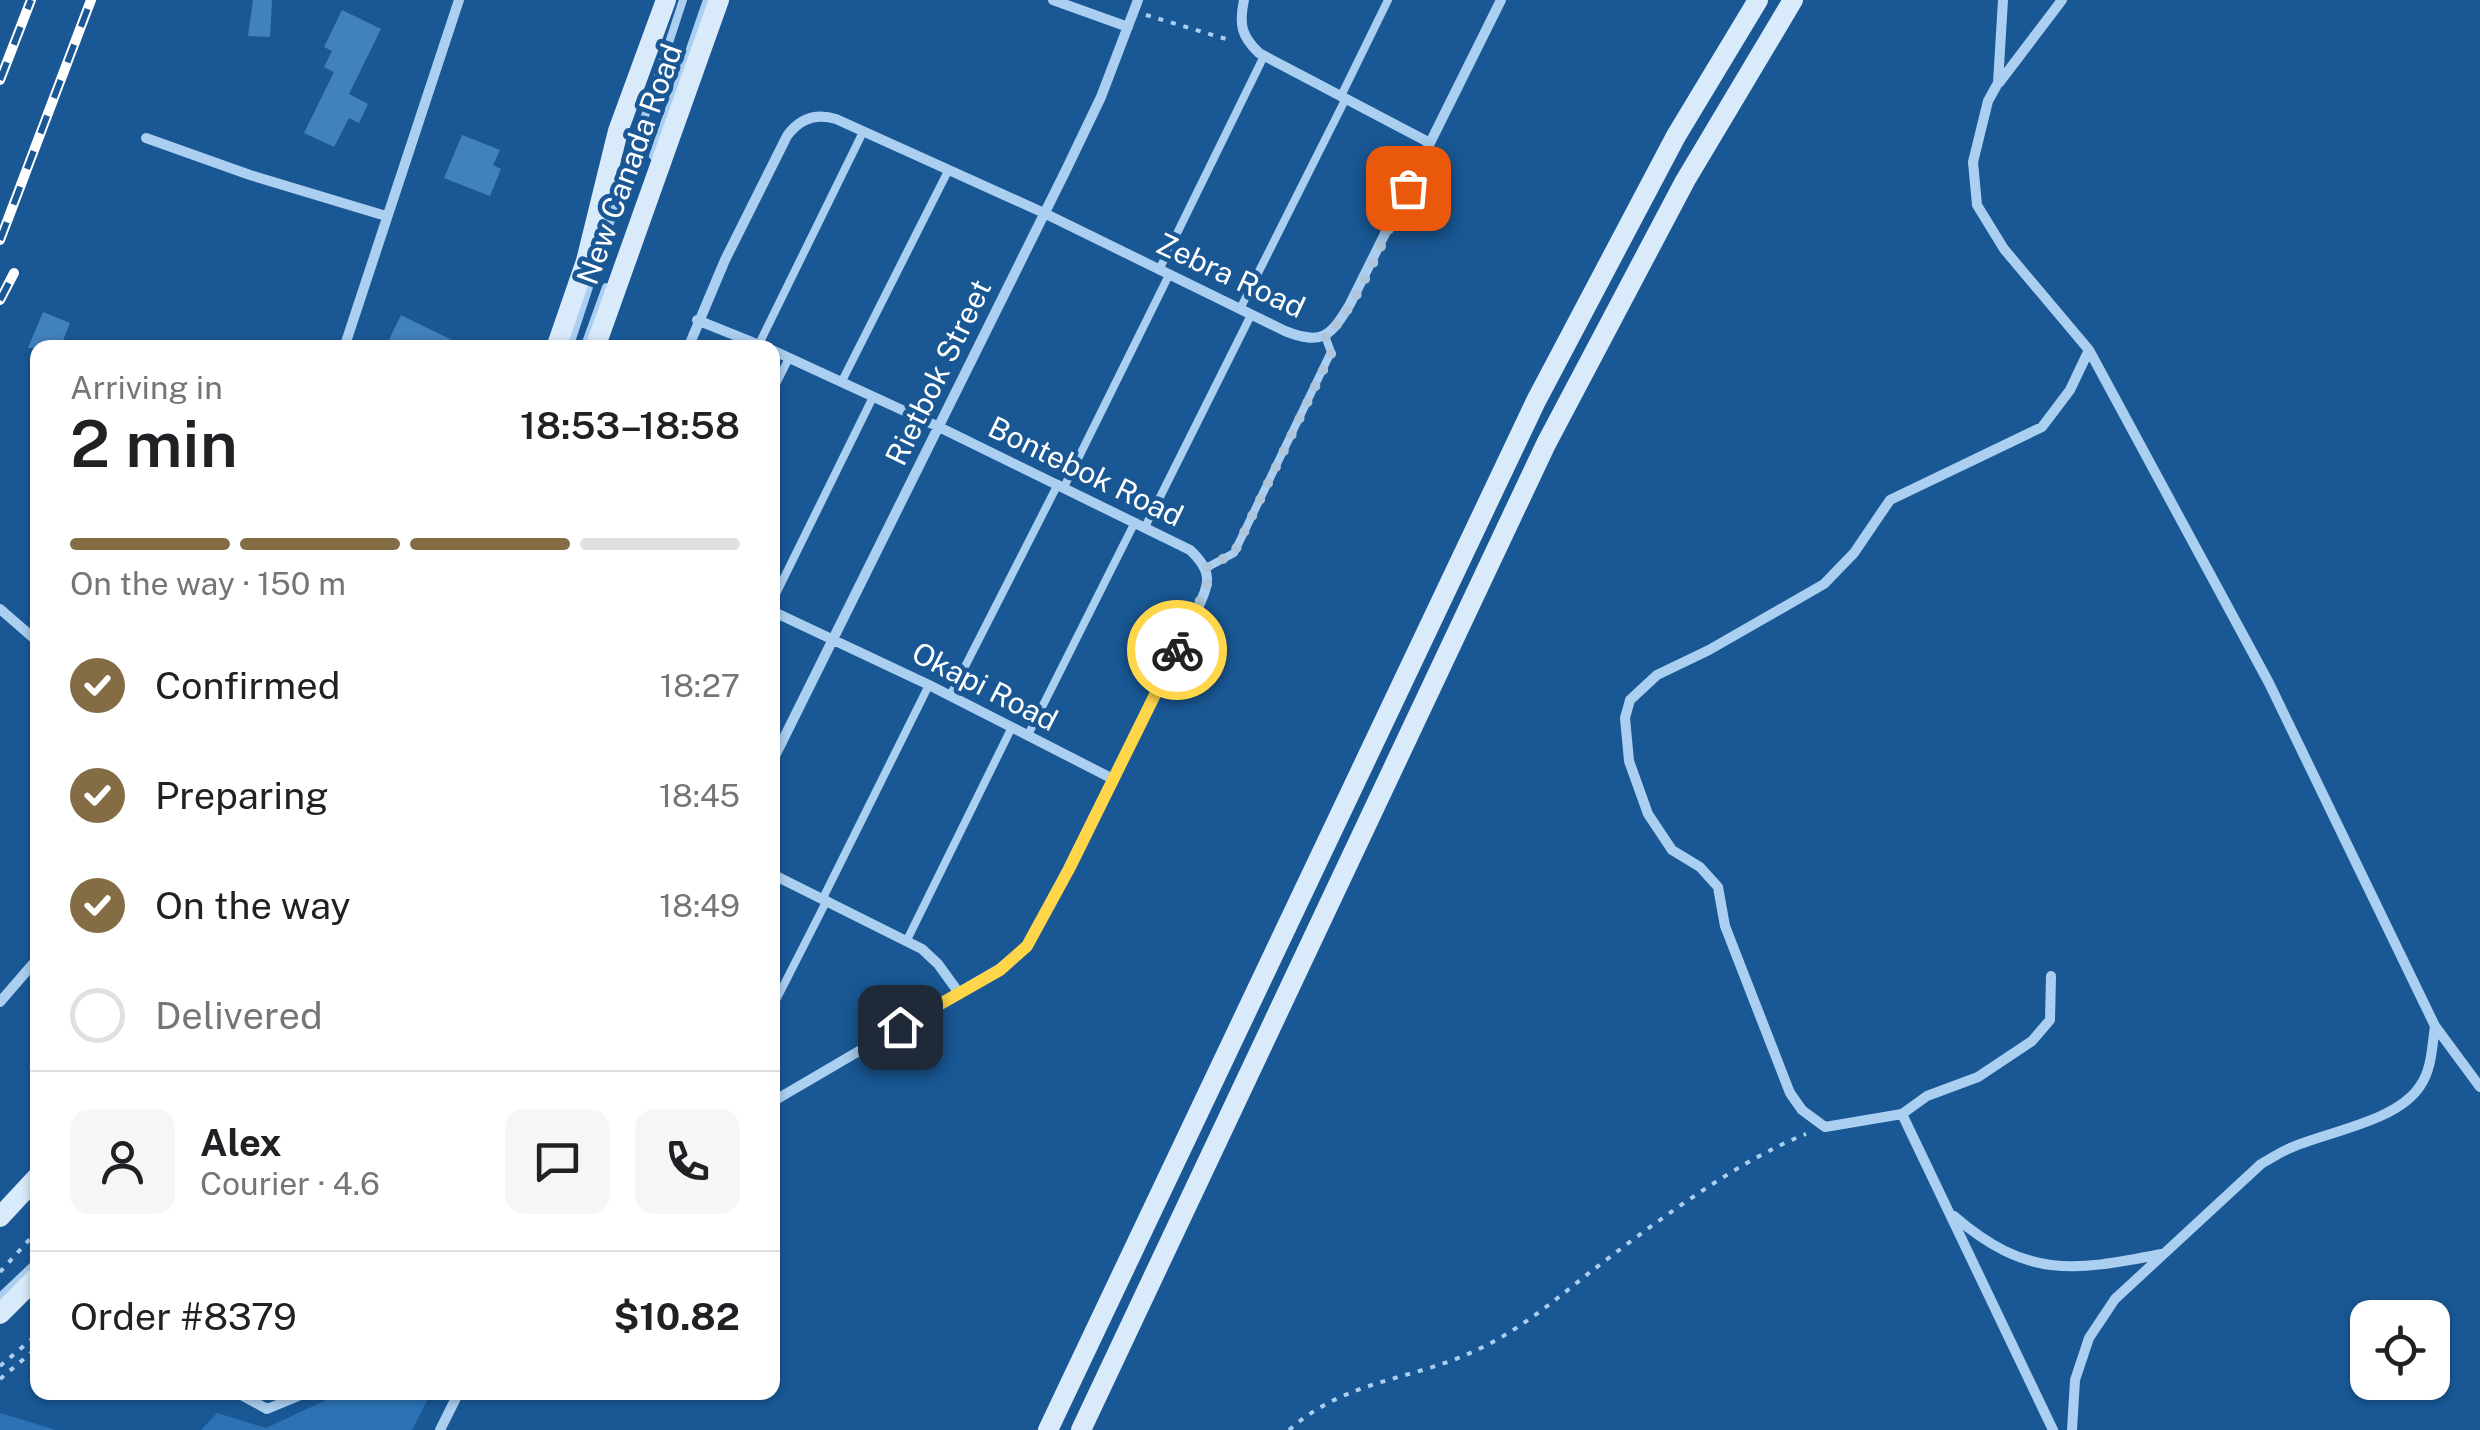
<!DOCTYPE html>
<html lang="en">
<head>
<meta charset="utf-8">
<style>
	body { margin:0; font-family:"Public Sans",sans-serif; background:#f6f6f6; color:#202124; height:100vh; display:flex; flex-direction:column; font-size:38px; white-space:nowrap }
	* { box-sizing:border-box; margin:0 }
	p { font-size:32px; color:#757577 }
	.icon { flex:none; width:55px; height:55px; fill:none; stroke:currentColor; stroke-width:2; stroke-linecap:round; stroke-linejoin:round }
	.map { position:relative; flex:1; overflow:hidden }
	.details { position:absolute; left:30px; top:340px; width:750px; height:1060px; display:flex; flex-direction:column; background:#fff; border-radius:20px; box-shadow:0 2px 8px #0004 }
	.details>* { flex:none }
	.buttons { position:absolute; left:2350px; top:1300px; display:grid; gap:20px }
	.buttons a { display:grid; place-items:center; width:100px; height:100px; border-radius:20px; background:#fff; box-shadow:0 2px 8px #0004; font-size:50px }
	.pin { position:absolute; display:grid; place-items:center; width:85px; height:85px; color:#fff; margin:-42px; border-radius:20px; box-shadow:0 5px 15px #0006 }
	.courier { position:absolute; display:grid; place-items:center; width:100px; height:100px; margin:-50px; border:8px solid #ffd54a; border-radius:50%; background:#fff; color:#222; box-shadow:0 2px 12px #0007 }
	.summary em { font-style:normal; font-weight:600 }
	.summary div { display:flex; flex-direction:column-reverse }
	.summary { display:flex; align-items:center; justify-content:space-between; height:170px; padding:0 40px }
	h1 { font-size:65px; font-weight:600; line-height:75px }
	.bar { display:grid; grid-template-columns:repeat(4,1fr); gap:15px 10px; align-content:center; height:120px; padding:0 40px }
	.bar i { height:12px; border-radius:8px; background:#e0e0e0 }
	.bar .current { background:#846d44 }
	.bar p { grid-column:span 4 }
	.line { display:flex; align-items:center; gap:25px; padding:0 40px; border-top:2px solid #e0e0e0 }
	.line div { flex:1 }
	.round { display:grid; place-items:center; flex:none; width:105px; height:105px; border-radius:20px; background:#f6f6f6 }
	ol { padding:0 40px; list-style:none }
	li { display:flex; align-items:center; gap:30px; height:110px }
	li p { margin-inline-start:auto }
	li .icon { padding:10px; border-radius:50%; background:#846d44; color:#fff; stroke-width:4 }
	li:last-child { color:#757577 }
	li i { width:55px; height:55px; border:5px solid #e0e0e0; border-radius:50% }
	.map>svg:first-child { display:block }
	.green { fill:#2c72b4 }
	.building { fill:#4181bd }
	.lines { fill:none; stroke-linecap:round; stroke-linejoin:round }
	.path { stroke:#abcff0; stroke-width:4; stroke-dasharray:5 8; stroke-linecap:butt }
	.lane { stroke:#abcff0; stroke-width:8 }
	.street { stroke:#abcff0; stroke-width:10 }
	.secondary { stroke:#d9eafb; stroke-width:20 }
	.rail-casing { stroke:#fff; stroke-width:10 }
	.rail { stroke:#195895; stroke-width:6; stroke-dasharray:19; stroke-linecap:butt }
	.done { stroke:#aec5da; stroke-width:10; stroke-dasharray:0 18 }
	.route { stroke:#ffd54a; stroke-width:12 }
	.labels { text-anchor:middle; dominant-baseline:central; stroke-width:9; stroke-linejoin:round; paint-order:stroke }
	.street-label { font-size:30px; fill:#fff; stroke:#195895 }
</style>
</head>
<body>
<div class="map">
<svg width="2480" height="1430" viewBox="0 0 2480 1430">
	<rect width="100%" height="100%" fill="#195895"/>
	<path class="green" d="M428,1393L430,1395L412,1430H201L217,1413L266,1428L341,1393Z
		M0,1413L56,1430H0Z"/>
	<path class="building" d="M253,0H272L270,37L248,36Z
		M342,10L381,29L349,94L368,104L359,123L349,118L334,147L304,133L334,72L324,67L332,51L324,47Z
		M462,135L500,150L493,165L501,169L490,196L444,178Z
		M43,312L70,323L60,348H28Z
		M401,315L468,348H385Z"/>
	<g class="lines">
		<path class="path" d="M1146,15L1233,41
			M0,1272L38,1230
			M0,1366L38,1334
			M0,1379L38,1347
			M1289,1430C1349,1377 1416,1381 1483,1347C1522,1328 1555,1300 1589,1273C1649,1227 1736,1161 1806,1134"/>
		<path class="lane" d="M1341,96L1388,0
			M653,156L707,0
			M1159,270L1264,56
			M1240,309L1346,98
			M759,344L863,132
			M569,348L683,0
			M584,348L606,287
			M842,381L948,171
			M772,392L789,358
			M1064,487L1169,275
			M1145,527L1251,315
			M1206,568L1234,553L1331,352L1325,336
			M772,602L873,397
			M950,696L1058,484
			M1028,735L1135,522
			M823,898L929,685
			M907,940L1012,727
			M772,1008L827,900
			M0,1297L38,1261"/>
		<path class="street" d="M1053,0L1128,27
			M1244,0C1239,24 1241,36 1259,53L1430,143
			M2003,0L1998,83L1988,101L1973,162L1977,205L2004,249L2089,350L2269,683L2435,1026L2480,1087
			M1999,83L2062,0
			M146,138L250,175L386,216
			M697,320L767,348
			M344,348L459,0
			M688,348L725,260L787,136C800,118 816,113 836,119L1044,213L1285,331C1322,346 1331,336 1350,304L1501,0
			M772,350L939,427L1190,550C1218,576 1206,588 1193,619L1051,903L1027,946L999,969L772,1102
			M0,609L38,642
			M772,611L929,685L1113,779
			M772,762L1066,170L1101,97L1138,0
			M772,874L922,949L938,964L959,993
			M2051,976L2050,1020L2032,1041L1978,1077L1927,1096L1902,1114L1825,1127L1802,1110L1790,1093L1725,926L1718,887L1700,867L1672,850L1648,814L1629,761L1625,718L1630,700L1657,675L1709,650L1824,584L1854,553L1890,500L2042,427L2070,390L2089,350
			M0,1002L38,958
			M1902,1114L2053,1430
			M1954,1216C2026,1278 2072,1272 2161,1254
			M236,1392L267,1409L308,1392
			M440,1430L459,1392
			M2072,1430L2075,1380L2089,1338L2115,1299L2261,1164C2270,1159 2279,1153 2288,1149C2325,1132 2397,1122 2420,1086C2432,1069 2432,1046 2435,1026"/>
		<path class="secondary" d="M556,348L586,261L618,131L666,0
			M595,348L719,0
			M0,1217L38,1176
			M0,1314L38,1276
			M1048,1430L1536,401L1676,136L1758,0
			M1081,1430L1546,444L1685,181L1793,0"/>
		<g class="rail-casing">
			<path id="rail" d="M0,80L31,0
				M0,240L91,0
				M0,300L14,273"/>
		</g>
		<use href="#rail" class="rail"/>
	</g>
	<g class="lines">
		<path class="done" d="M1177,650L1207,585L1206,568L1234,553L1332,352L1325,336C1353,318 1391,222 1408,188"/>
		<path class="route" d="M900,1027L1000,970L1027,946L1069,869L1177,650"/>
	</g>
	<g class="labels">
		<g class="street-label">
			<text transform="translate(629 164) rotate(-70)">New Canada Road</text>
			<text transform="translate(1231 275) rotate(25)">Zebra Road</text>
			<text transform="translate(938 372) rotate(-64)">Rietbok Street</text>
			<text transform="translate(1086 471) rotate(26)">Bontebok Road</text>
			<text transform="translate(985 686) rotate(27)">Okapi Road</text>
		</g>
	</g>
</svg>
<div class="buttons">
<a><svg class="icon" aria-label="locate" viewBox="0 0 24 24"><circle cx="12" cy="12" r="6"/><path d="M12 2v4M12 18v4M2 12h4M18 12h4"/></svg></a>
</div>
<div class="pin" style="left:1408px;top:188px;background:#ea580c"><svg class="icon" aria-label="bag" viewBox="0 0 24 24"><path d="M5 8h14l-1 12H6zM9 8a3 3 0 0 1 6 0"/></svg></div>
<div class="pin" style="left:900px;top:1027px;background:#1f2937"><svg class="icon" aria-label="home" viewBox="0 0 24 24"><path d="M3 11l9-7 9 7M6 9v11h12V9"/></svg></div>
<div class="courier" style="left:1177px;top:650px"><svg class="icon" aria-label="bike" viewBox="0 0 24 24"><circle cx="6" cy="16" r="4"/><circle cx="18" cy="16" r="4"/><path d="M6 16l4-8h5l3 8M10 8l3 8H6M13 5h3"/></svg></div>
<section class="details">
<div class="summary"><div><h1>2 min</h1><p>Arriving in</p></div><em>18:53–18:58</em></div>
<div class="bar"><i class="current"></i><i class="current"></i><i class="current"></i><i></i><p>On the way · 150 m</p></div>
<ol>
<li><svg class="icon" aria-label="check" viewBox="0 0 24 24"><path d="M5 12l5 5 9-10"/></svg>Confirmed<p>18:27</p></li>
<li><svg class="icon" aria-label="check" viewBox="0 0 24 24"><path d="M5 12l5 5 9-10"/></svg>Preparing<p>18:45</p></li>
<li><svg class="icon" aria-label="check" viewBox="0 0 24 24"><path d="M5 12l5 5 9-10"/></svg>On the way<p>18:49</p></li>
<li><i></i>Delivered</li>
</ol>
<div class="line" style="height:180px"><a class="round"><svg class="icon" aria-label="person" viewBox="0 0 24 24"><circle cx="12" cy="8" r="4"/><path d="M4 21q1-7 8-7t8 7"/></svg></a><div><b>Alex</b><p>Courier · 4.6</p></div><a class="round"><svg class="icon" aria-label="chat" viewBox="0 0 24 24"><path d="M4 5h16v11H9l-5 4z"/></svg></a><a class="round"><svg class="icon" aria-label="phone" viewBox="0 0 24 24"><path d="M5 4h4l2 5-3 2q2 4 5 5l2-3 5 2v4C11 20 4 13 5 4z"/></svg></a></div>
<div class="line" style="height:130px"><div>Order #8379</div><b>$10.82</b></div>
</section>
</div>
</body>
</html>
